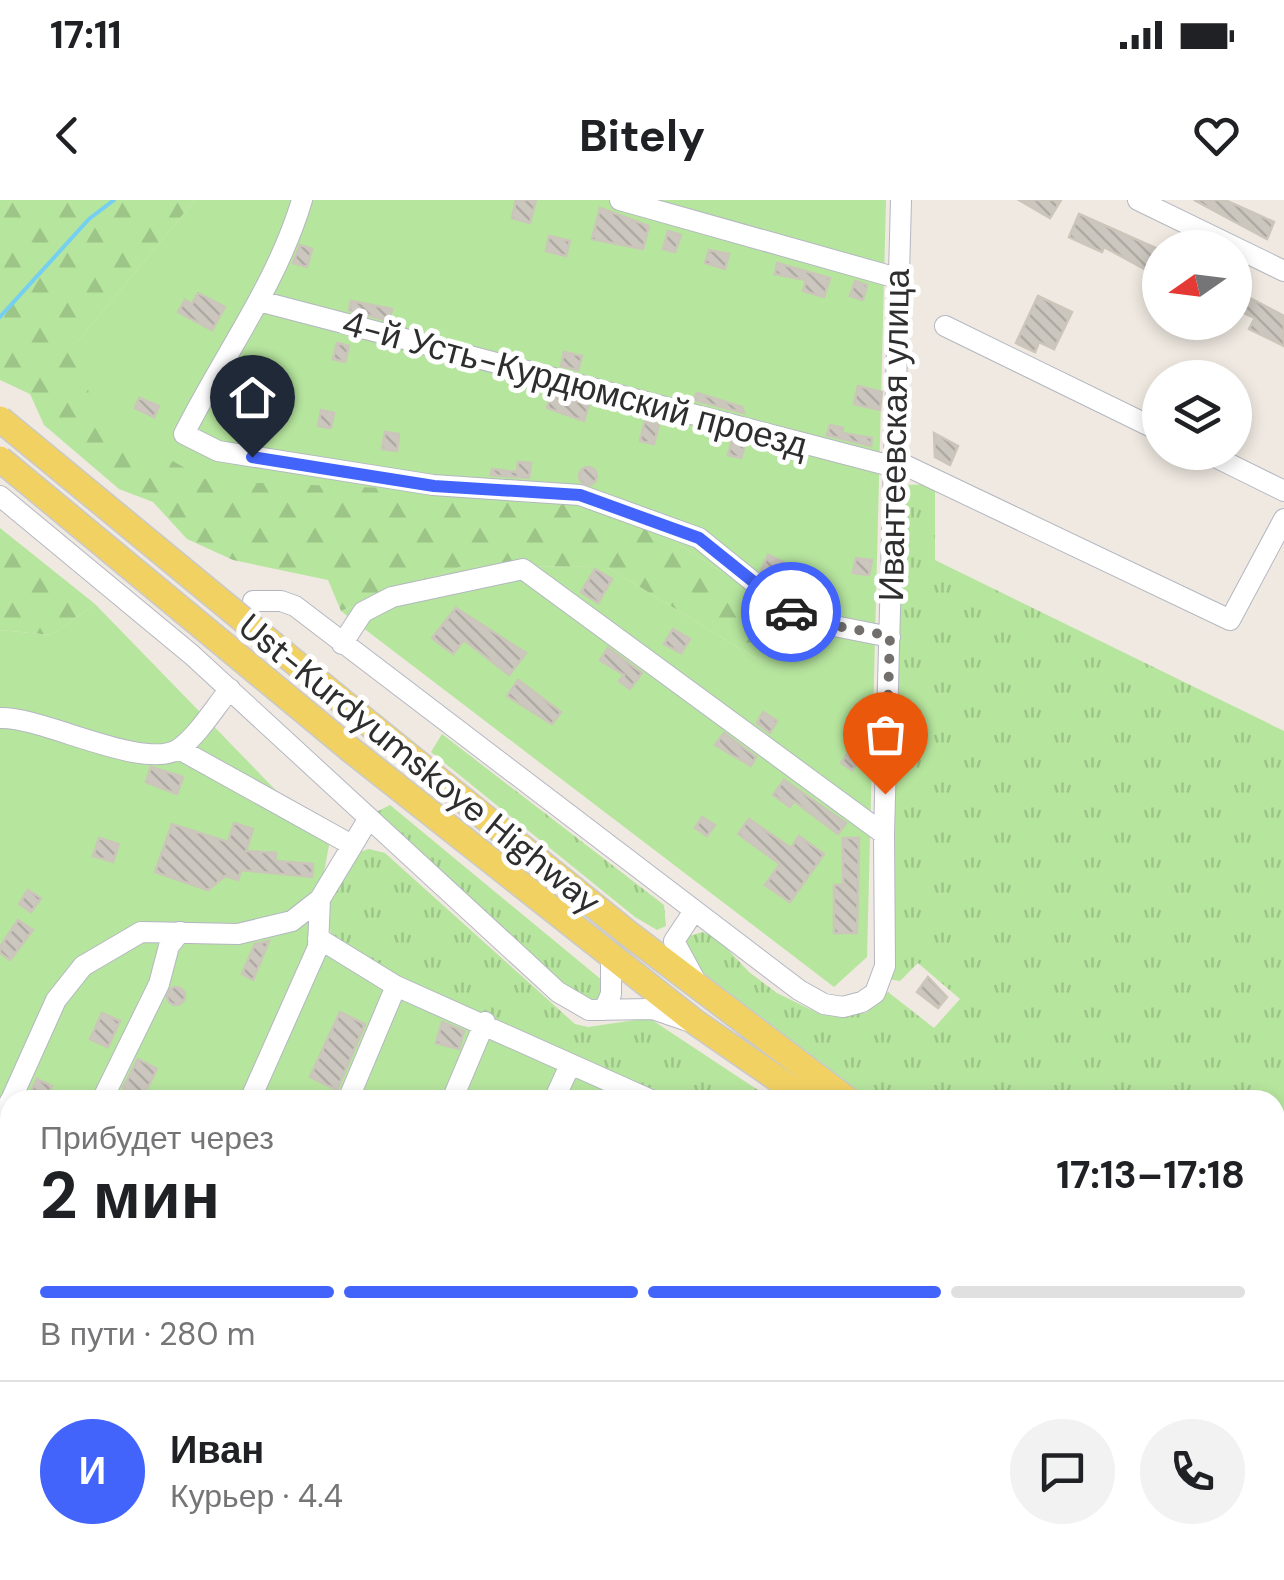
<!DOCTYPE html>
<html lang="ru">
<head>
<meta charset="utf-8">
<style>
	body { margin:0; font-family:"DM Sans",sans-serif; background:#f2f2f2; color:#202124; height:100vh; display:flex; flex-direction:column; font-size:38px; white-space:nowrap }
	* { box-sizing:border-box; margin:0 }
	p { font-size:32px; color:#757577 }
	.icon { flex:none; width:55px; height:55px; fill:none; stroke:currentColor; stroke-width:2; stroke-linecap:round; stroke-linejoin:round }
	.map { position:relative; flex:1; overflow:hidden }
	.sheet { position:absolute; left:0px; top:890px; width:1285px; height:490px; display:flex; flex-direction:column; background:#fff; border-radius:30px 30px 0 0; box-shadow:0 5px 15px #0003 }
	.sheet>* { flex:none }
	.needle { width:65px; rotate:256deg }
	.tools { position:absolute; left:1142px; top:30px; display:grid; gap:20px }
	.tools a { display:grid; place-items:center; width:110px; height:110px; border-radius:50%; background:#fff; box-shadow:0 5px 15px #0003; font-size:50px }
	.pin { position:absolute; display:grid; place-items:center; width:85px; height:85px; color:#fff; margin:-102px -42px; border-radius:50% 50% 50% 0; rotate:-45deg; box-shadow:0 0 10px #0007 }
	.pin .icon { rotate:45deg }
	.courier { position:absolute; display:grid; place-items:center; width:100px; height:100px; margin:-50px; border:8px solid #4264fb; border-radius:50%; background:#fff; color:#222; box-shadow:0 2px 12px #0007 }
	.headline em { font-style:normal; font-weight:700 }
	.headline div { display:flex; flex-direction:column-reverse }
	.headline { display:flex; align-items:center; justify-content:space-between; height:170px; padding:0 40px }
	h1 { font-size:65px; font-weight:700; line-height:75px }
	.bar { display:grid; grid-template-columns:repeat(4,1fr); gap:15px 10px; align-content:center; height:120px; padding:0 40px }
	.bar i { height:12px; border-radius:8px; background:#e0e0e0 }
	.bar .selected { background:#4264fb }
	.bar p { grid-column:span 4 }
	.line { display:flex; align-items:center; gap:25px; padding:0 40px; border-top:2px solid #e0e0e0 }
	.line div { flex:1 }
	.round { display:grid; place-items:center; flex:none; width:105px; height:105px; border-radius:52px; background:#f2f2f2 }
	.status { display:flex; justify-content:space-between; align-items:center; height:70px; padding:0 50px; background:#fff; direction:ltr }
	.status svg { height:28px; fill:currentColor }
	header { display:flex; justify-content:space-between; align-items:center; height:130px; padding:0 40px; background:#fff; font-size:45px; font-weight:700 }
	.map>svg:first-child { display:block }
	.grass { fill:url(#grass-tufts) }
	.forest { fill:url(#forest-firs) }
	.park { fill:#b6e59e }
	.lines { fill:none; stroke-linecap:round; stroke-linejoin:round }
	.stream { stroke:#75cff0; stroke-width:4 }
	.building { fill:url(#building-back-hatch); stroke:#cbc5ba; stroke-width:2.5 }
	.minor-casing { stroke:#b4b7c1; stroke-width:22 }
	.major-casing { stroke:#c9c9c9; stroke-width:28 }
	.minor { stroke:#fff; stroke-width:20 }
	.major { stroke:#f2d163; stroke-width:25 }
	.major-bridge-casing { stroke:#c9c9c9; stroke-width:28; stroke-linecap:butt }
	.major-bridge { stroke:#f2d163; stroke-width:25 }
	.done { stroke:#726f6d; stroke-width:10; stroke-dasharray:0 18 }
	.route { stroke:#4264fb; stroke-width:12 }
	.labels { text-anchor:middle; dominant-baseline:central; stroke-width:10; stroke-linejoin:round; paint-order:stroke }
	.street-label { font-size:35px; fill:#2e2e2e; stroke:#fff }
</style>
</head>
<body>
<div class="status"><b>17:11</b><svg viewBox="0 0 49 12"><path d="M0 12V9h3v3zM5 12V6h3v6zM10 12V3h3v9zM15 12V0h3v12zM26 1h20v11H26zM47 4h2v5h-2z"/></svg></div>
<header><svg class="icon" aria-label="back" viewBox="0 0 24 24"><path d="M15 5l-7 7 7 7"/></svg>Bitely<svg class="icon" aria-label="heart" viewBox="0 0 24 24"><path d="M12 20l-8-8c-3-5 5-10 8-4 3-6 11-1 8 4z"/></svg></header>
<div class="map">
<svg width="1284" height="1380" viewBox="0 0 1284 1380">
	<defs>
		<pattern id="grass-tufts" width="24" height="20" patternUnits="userSpaceOnUse" patternTransform="scale(2.5)"><rect width="24" height="20" fill="#b6e59e"/><path d="M3 7l-1-3M5 7V3M7 7l1-3M15 17l-1-3M17 17v-4M19 17l1-3" fill="none" stroke="#9dc588"/></pattern>
		<pattern id="forest-firs" width="22" height="20" patternUnits="userSpaceOnUse" patternTransform="scale(2.5)"><rect width="22" height="20" fill="#b6e59e"/><path d="M5 1l3.5 6h-7zM16 11l3.5 6h-7z" fill="#9dc588"/></pattern>
		<pattern id="building-back-hatch" width="6" height="6" patternUnits="userSpaceOnUse" patternTransform="scale(2.5)"><rect width="6" height="6" fill="#cbc7bf"/><path d="M-1 5l2 2M0 0l6 6M5-1l2 2" fill="none" stroke="#afaba4"/></pattern>
	</defs>
	<rect width="100%" height="100%" fill="#efe9e1"/>
	<path class="grass" d="M935,284V360L1284,531V1200L1275,1192V900H862L705,780L683,754L685,737L703,732L718,739L749,772L777,793L822,815L866,813L888,792L934,828L960,799L918,763L900,781L889,779L901,292L905,285Z
		M442,534L664,705L666,726L657,730L635,717L431,552Z
		M390,605L603,781L600,801L593,802L564,789L376,612Z
		M369,649L385,653L575,824L588,827L649,818L773,900H674L399,780L332,739L325,704L356,653Z
		M1275,1344L1284,1350V1380H958L956,1370H1275Z
		M233,1370H324L322,1374L331,1380H229Z
		M462,1370H856L858,1380H456Z"/>
	<path class="forest" d="M0,0H195L78,141L509,293L628,313L745,386L827,465L757,459L607,367L463,366L341,411L328,380L233,360L187,339L153,302L119,289L44,225L30,194L0,180Z
		M0,328L95,404L51,435L0,430Z
		M1275,1066L1284,1072V1181L1275,1175Z
		M1275,1269L1284,1277V1350L1275,1344Z"/>
	<path class="park" d="M195,0H886L867,757L834,787L341,411L463,366L607,367L757,459L825,464L745,386L628,313L508,293L209,281L94,218L78,141Z
		M95,404L329,645L311,743L632,900H10V1370H80L79,1380H0V430L51,435Z"/>
	<g class="lines">
		<path class="stream" d="M0,117L89,19L114,0"/>
	</g>
	<path class="building" d="M516,0H536L530,23L512,18Z
		M1019,0H1061L1050,18Z
		M1194,0H1225L1274,22L1267,39Z
		M600,8L649,26L643,49L592,39Z
		M1079,14L1160,50L1150,72L1104,47L1102,52L1069,37Z
		M668,31L681,35L675,52L663,49Z
		M549,36L570,41L566,56L546,51Z
		M300,45L312,49L307,67L293,63Z
		M709,50L729,54L725,69L705,63Z
		M777,63L830,78L824,97L803,91L806,80L775,74Z
		M855,81L867,85L863,100L850,96Z
		M1235,90L1284,116V146L1249,129L1255,118L1235,109Z
		M198,93L225,107L212,130L178,112L185,100L192,104Z
		M1038,96L1072,112L1054,149L1039,142L1035,152L1016,143Z
		M351,101L392,109L389,121L349,110Z
		M337,143L349,146L345,162L333,159Z
		M564,152L582,156L578,170L561,166Z
		M858,186L882,192L880,210L854,204Z
		M697,193L742,207L744,213L694,200Z
		M550,196L589,204L584,221L547,208Z
		M139,198L159,206L154,217L135,208Z
		M321,210L334,213L331,228L318,226Z
		M645,220L659,224L654,244L640,241Z
		M830,225L843,228L842,233L872,238L871,246L827,235Z
		M385,232L399,234L397,251L382,249Z
		M934,233L958,246L950,265L935,257Z
		M732,241L745,244L741,258L728,255Z
		M518,262L531,263L529,278L491,275L492,269L517,272Z
		M579 276a9 9 0 1 1 18 0a9 9 0 1 1-18 0Z
		M768,355L783,362L775,382L761,371Z
		M856,358L872,360L869,375L853,373Z
		M595,369L612,379L598,403L581,392Z
		M815,386L834,388L832,404L814,402Z
		M456,408L526,453L509,475L464,440L453,454L432,438Z
		M673,429L690,439L681,453L664,444Z
		M608,448L642,473L630,489L619,481L624,475L600,460Z
		M518,480L561,512L552,524L507,496Z
		M763,512L777,521L770,533L757,523Z
		M724,533L756,557L751,566L715,545Z
		M858,538L869,545L852,570L841,563Z
		M151,567L183,577L177,594L146,582Z
		M784,580L846,623L838,634L794,601L790,607L773,595Z
		M702,617L715,625L707,636L695,628Z
		M749,619L791,648L799,636L824,654L790,702L765,685L780,664L738,634Z
		M234,623L253,629L246,651L276,653L275,661L313,664L312,677L241,670L238,680L225,676L208,690L155,672L172,624L228,642Z
		M99,638L119,644L113,662L93,656Z
		M843,638H859L857,733H834V685H843Z
		M28,690L41,698L31,712L19,704Z
		M18,720L33,730L10,760L0,753V747Z
		M269,741L253,780L242,774L255,744Z
		M928,777L947,797L938,808L917,792Z
		M167 796a9 9 0 1 1 18 0a9 9 0 1 1-18 0Z
		M340,812L365,824L337,890L310,877Z
		M102,813L120,821L108,847L90,839Z
		M442,822L464,831L459,849L436,843Z
		M138,859L157,869L143,897L123,888Z
		M37,879L52,886L46,900L30,894Z"/>
	<g class="lines">
		<g class="minor-casing">
			<path id="minor" d="M302,0C277,84 223,156 184,234L218,251L433,285L580,295L699,338L799,419L890,437
				M620,0L897,78
				M1138,0L1284,71
				M259,101L891,266
				M945,126L1160,231
				M1205,252L1284,291
				M892,259L1230,420L1284,319
				M0,296L192,455L558,792L589,810L653,809L691,822
				M253,401H281L295,406L799,790L824,804L843,807L862,802L875,793L885,766L884,634L901,0
				M342,444L363,412L392,397L523,369L884,634
				M0,518C42,516 146,573 180,548C199,534 215,507 230,489
				M179,549L350,644
				M318,738L396,786L651,900
				M694,778L674,741L694,711
				M604,810L611,794V755
				M11,900L56,800L83,766L141,732L238,734L292,721L320,699
				M102,900L159,784L169,746L180,732
				M250,900L318,747L320,699L369,618
				M348,900L396,786
				M452,900L485,822
				M554,900L570,865
				M0,927L10,901
				M0,1171L10,1182
				M866,1370L867,1380
				M86,1380L87,1370
				M223,1380L227,1370
				M448,1380L454,1370
				M477,1380L489,1370
				M703,1380L710,1370"/>
		</g>
		<g class="major-casing">
			<path id="major" d="M372,526L629,734L848,900
				M351,550L695,822L808,900
				M1275,1230L1284,1237"/>
		</g>
		<use href="#minor" class="minor"/>
		<use href="#major" class="major"/>
		<g class="major-bridge-casing">
			<path id="major-bridge" d="M0,219L372,526
				M0,259L351,550"/>
		</g>
		<use href="#major-bridge" class="major-bridge"/>
	</g>
	<g class="lines">
		<path class="done" d="M791,412L799,419L890,436L885,594"/>
		<path class="route" d="M252,257L434,286L580,295L699,338L791,412"/>
	</g>
	<g class="labels">
		<g class="street-label">
			<text transform="translate(575 184) rotate(15)">4-й Усть-Курдюмский проезд</text>
			<text transform="translate(894 235) rotate(-89)">Ивантеевская улица</text>
			<text transform="translate(420 564) rotate(39)">Ust-Kurdyumskoye Highway</text>
		</g>
	</g>
</svg>
<div class="tools">
<a><svg class="needle" viewBox="-14 -14 28 28"><path d="M0-13l5 13h-10z" fill="#e53935"/><path d="M0 13l5-13h-10z" fill="#757577"/></svg></a>
<a><svg class="icon" aria-label="layers" viewBox="0 0 24 24"><path d="M12 4l9 5-9 5-9-5zM3 14l9 5 9-5"/></svg></a>
</div>
<div class="pin" style="left:885px;top:594px;background:#ea580c"><svg class="icon" aria-label="bag" viewBox="0 0 24 24"><path d="M5 8h14l-1 12H6zM9 8a3 3 0 0 1 6 0"/></svg></div>
<div class="pin" style="left:252px;top:257px;background:#1f2937"><svg class="icon" aria-label="home" viewBox="0 0 24 24"><path d="M3 11l9-7 9 7M6 9v11h12V9"/></svg></div>
<div class="courier" style="left:791px;top:412px"><svg class="icon" aria-label="car" viewBox="0 0 24 24"><path d="M5 17H2v-5l4-1 3-4h7l3 4 3 1v5h-3M9 17h6M6 11h13"/><circle cx="7" cy="17" r="2"/><circle cx="17" cy="17" r="2"/></svg></div>
<section class="sheet">
<div class="headline"><div><h1>2 мин</h1><p>Прибудет через</p></div><em>17:13–17:18</em></div>
<div class="bar"><i class="selected"></i><i class="selected"></i><i class="selected"></i><i></i><p>В пути · 280 m</p></div>
<div class="line" style="height:180px"><b class="round" style="background:#4264fb;color:#fff">И</b><div><b>Иван</b><p>Курьер · 4.4</p></div><a class="round"><svg class="icon" aria-label="chat" viewBox="0 0 24 24"><path d="M4 5h16v11H9l-5 4z"/></svg></a><a class="round"><svg class="icon" aria-label="phone" viewBox="0 0 24 24"><path d="M5 4h4l2 5-3 2q2 4 5 5l2-3 5 2v4C11 20 4 13 5 4z"/></svg></a></div>
</section>
</div>
</body>
</html>
